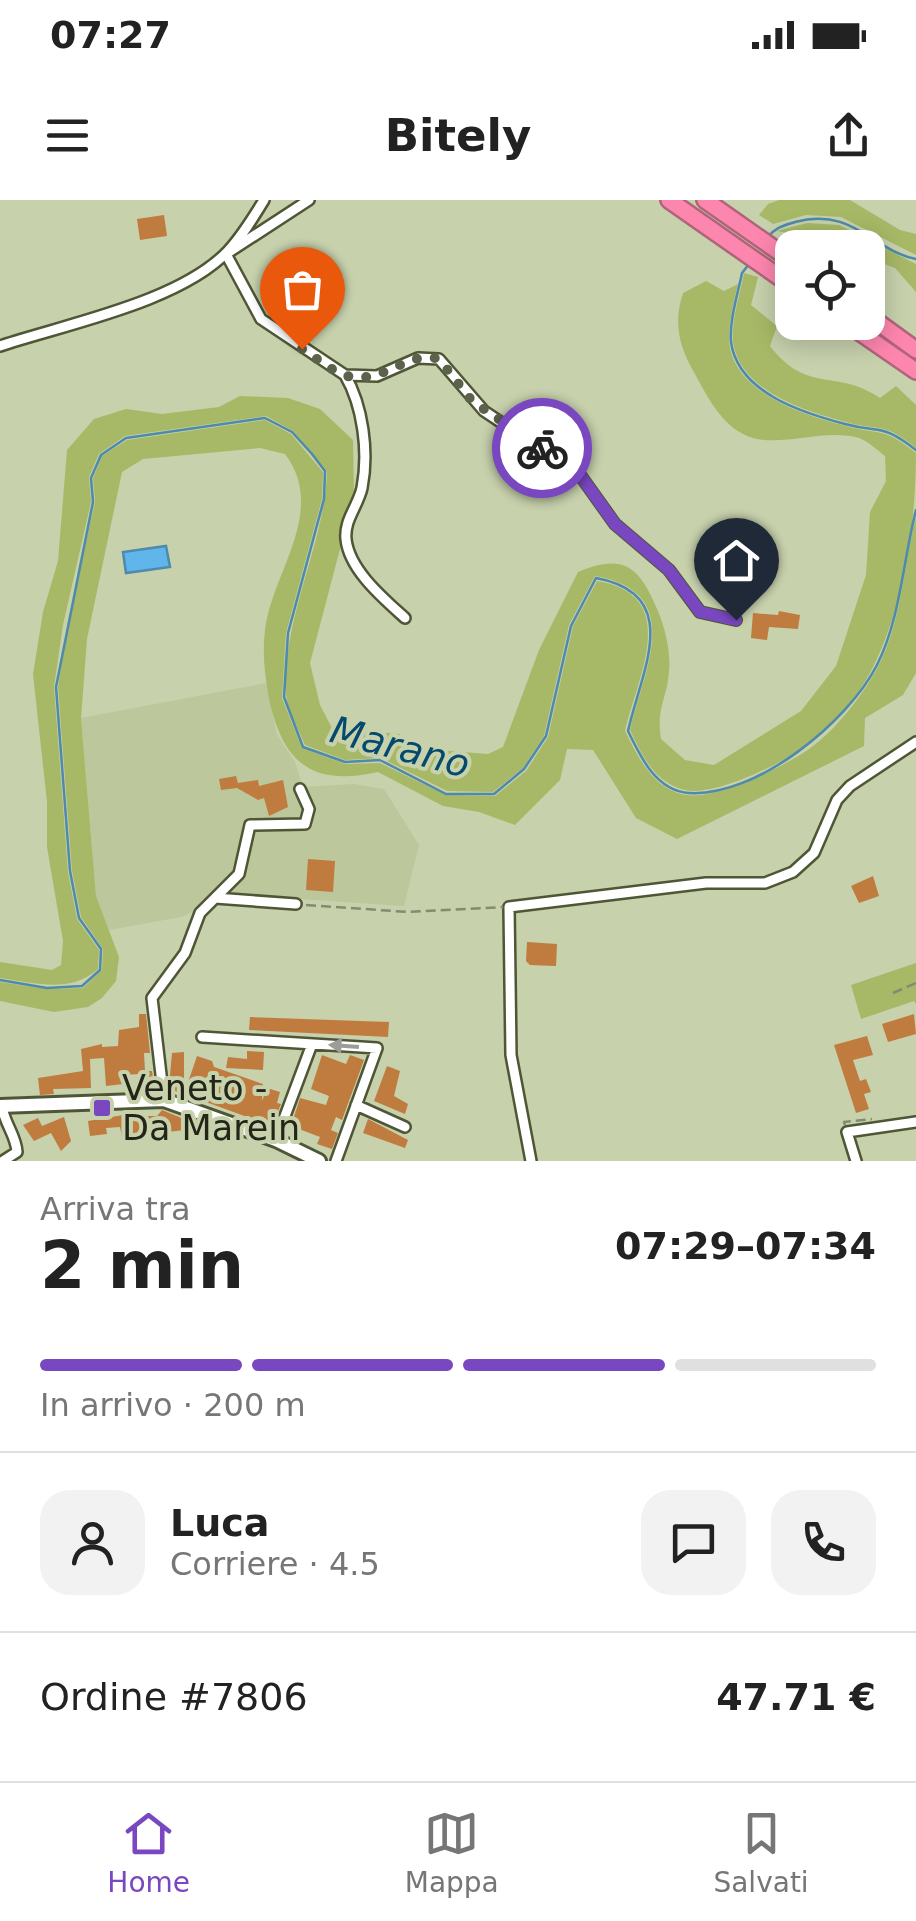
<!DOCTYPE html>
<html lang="it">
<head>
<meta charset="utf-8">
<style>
	body { margin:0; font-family:"DejaVu Sans",sans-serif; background:#f2f2f2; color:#222; height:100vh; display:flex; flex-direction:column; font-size:38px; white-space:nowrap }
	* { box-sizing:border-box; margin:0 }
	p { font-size:32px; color:#767676 }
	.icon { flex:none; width:55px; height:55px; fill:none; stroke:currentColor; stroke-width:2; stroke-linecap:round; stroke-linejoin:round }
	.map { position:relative; height:961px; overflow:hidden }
	.drawer { display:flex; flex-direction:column; background:#fff; flex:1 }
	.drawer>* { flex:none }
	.controls { position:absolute; left:775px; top:30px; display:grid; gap:20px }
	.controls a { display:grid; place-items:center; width:110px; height:110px; border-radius:20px; background:#fff; box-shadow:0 5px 25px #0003; font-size:50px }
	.pin { position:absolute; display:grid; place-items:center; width:85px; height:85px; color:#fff; margin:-102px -42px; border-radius:50% 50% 50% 0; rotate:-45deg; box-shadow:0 0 10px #0007 }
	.pin .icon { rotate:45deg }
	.courier { position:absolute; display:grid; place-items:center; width:100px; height:100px; margin:-50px; border:8px solid #7947bf; border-radius:50%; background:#fff; color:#222; box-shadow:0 2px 12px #0007 }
	.overview em { font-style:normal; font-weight:600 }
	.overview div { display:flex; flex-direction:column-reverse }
	.overview { display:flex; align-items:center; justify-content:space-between; height:170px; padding:0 40px }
	h1 { font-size:65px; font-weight:600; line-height:75px }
	.bar { display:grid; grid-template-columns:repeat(4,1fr); gap:15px 10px; align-content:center; height:120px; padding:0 40px }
	.bar i { height:12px; border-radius:8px; background:#e0e0e0 }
	.bar .selected { background:#7947bf }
	.bar p { grid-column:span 4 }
	.line { display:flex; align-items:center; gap:25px; padding:0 40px; border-top:2px solid #e0e0e0 }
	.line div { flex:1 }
	.round { display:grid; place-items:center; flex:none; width:105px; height:105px; border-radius:30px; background:#f2f2f2 }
	.status { display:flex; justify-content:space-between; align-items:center; height:70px; padding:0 50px; background:#fff; direction:ltr }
	.status svg { height:28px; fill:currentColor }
	header { display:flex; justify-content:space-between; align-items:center; height:130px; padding:0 40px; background:#fff; font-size:45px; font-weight:600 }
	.menu { display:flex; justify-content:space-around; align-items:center; height:140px; border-top:2px solid #e0e0e0; background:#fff; font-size:28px; color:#767676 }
	.menu a { display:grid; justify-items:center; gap:5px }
	.menu .selected { color:#7947bf }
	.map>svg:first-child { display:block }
	.built { fill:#bcc79b }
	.green { fill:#a7b967 }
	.water { fill:#60b5eb; stroke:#4d8aab; stroke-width:2.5 }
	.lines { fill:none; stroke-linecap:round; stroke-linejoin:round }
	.stream { stroke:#4d8aab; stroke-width:2.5 }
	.building { fill:#c07b3f }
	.street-casing { stroke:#4e5636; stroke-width:14 }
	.secondary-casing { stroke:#4e5636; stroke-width:18 }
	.highway-casing { stroke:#b0647a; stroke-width:20 }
	.path { stroke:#848b6f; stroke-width:2.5; stroke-dasharray:10 5; stroke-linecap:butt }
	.street { stroke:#fff; stroke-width:9 }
	.secondary { stroke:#fff; stroke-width:12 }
	.highway { stroke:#fd86af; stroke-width:15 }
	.oneway { fill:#9c9d97 }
	.done { stroke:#5c614b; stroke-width:10; stroke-dasharray:0 18 }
	.route { stroke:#7947bf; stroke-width:12 }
	.poi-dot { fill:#7947bf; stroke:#c7d1ac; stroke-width:4 }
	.labels { text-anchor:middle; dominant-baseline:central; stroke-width:8; stroke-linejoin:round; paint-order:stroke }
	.poi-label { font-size:35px; fill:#222517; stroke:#c7d1ac; text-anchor:start }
	.water-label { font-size:38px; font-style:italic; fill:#034a6e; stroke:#c7d1ac }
</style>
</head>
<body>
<div class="status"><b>07:27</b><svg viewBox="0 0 49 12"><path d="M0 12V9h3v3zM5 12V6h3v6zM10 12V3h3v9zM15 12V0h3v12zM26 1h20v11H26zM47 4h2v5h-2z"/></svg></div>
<header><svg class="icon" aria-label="menu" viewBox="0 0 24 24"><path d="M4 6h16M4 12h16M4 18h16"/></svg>Bitely<svg class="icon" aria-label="share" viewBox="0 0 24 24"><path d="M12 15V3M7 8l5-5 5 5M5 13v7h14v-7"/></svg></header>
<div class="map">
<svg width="916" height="961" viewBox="0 0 916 961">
	<rect width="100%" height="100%" fill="#c7d1ac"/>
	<path class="built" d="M266,483L277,535L295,562L303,587L354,584L384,589L419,645L404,706L224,694L242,676L253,628L307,627L312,609L303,588L302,620L268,618L247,622L235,672L198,710L181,717L109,730L96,696L81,518Z"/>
	<path class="green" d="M779,0H850L900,30L916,34V55L841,17L806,15L773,24L759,15L768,4Z
		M807,23L839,25L916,64V92L895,68L868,58V48C836,48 808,36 777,31Z
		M744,73L758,77L751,105L777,126L770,146C808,195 836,168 880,198L896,186L916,205V248C882,221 883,232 846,222C805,211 740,191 733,142C731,121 740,94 744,73Z
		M706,81L724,91L738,84C734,101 729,121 729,138C730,192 803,215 846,226C884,236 881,226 916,253C916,320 905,401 875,463C861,493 833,527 806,546C783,563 714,597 685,590C655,583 642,556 630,530C644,469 687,392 595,376L569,425L544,536L523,568L493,592L447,591L381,558L345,560L305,545C299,530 287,510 286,494C282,416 325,345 327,271L293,231L266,216L125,236L99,254L89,277L91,302L63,425L54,487L68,672L77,719L99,750L98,769C70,794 35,783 0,778V762L52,770L61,765L63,741L47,647V602L33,474L43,412L58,361L67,250L94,219L126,209L162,214L219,207L240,196L288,198L320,209L353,240L354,295L344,317L340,349L310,463L320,505L332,528L399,534L424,549L488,554L503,547L539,450L578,372C625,352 640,368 658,411C665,428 671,452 669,471C667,500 656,507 661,539L685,560L714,565L801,511L836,466L866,375L870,312L886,281L885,256C877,250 868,241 859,238C823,227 773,251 743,234C720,222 707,196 695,174C679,147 673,123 683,93Z
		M265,220L291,234L323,272L322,299L286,433L282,498L302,548L345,564L380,563L446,595L495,596L526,571L548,537L573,426L597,381C682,395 638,475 625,531C638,557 654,591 687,595C719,599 783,567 809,549C836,530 862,496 878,467C902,421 903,366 916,317V473L903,495L865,518L864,546L677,639L636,618L593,550L567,549L560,580L515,625L479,612L443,606L378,572C311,587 283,562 269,499C265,477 262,453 265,430C272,372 328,311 285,254L260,248L143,259L122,272L87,439L81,518L96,696L119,757L116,781L102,798L88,807L54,812L0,801V782L47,789L83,788L102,770L103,749L81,717L72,671L58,487L67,426L95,302L93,278L102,256L127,240Z
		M916,763V804L914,801L861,819L851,785Z"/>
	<path class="water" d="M166,346L170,367L126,373L123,352Z"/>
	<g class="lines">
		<path class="stream" d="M768,37C776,27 783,26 795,22C853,6 873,51 916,59
			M749,64L742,73C738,93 729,121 731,142C738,193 803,213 845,224C883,234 881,223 916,250
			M0,780L47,788L82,786L100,770L101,749L79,718L70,671L56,487L93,302L91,278L101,255L126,238L265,218L292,232L312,254L325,271L324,299L288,433L284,497L303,547L345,562L380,560L446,594H494L524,569L546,536L571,426L596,378C685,394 641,472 628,531C640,556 656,591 689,593C757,597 848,522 877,465C901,417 903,360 916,310"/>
	</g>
	<path class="building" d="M164,15L167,36L140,40L137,19Z
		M779,411L800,415L798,429L769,427L767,440L751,438L753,413L778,415Z
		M236,576L238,583L258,580L259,586L283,580L288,607L269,616L264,598L258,600L237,588L221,590L219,579Z
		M308,659L335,661L333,692L306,690Z
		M873,676L879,696L859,703L851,686Z
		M527,742L557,744L556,766L530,765L526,761Z
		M139,814H146L150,853H144L145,871H152L154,886L141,887L140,874L123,875V884L106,886L104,858L90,859L91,888L53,889L54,894L40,895L38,878L83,871L81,849L102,844V847L118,846L119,830L139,827Z
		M914,814L916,834L888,842L882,824Z
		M250,817L389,822L388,837L249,830Z
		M867,836L873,855L853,860L860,881L866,879L871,892L864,894L869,909L856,913L834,845Z
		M247,851L264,852L263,870L226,868L228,857L247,859Z
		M184,852V894L172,890L170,875L172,853Z
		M322,855L346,864L350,855L364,860L342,920L336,917L331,930L338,933L332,949L317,944L320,937L291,926L300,898L326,905L329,896L311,889Z
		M197,856L212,861L214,867L263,884L262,901L267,888L280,892L277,903L281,904L272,926L184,894Z
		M387,866L400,871L394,896L408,904L405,914L374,901Z
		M162,910L184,919L185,930L167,932V926L138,930L139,934L122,937L120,927L106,928L107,934L90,936L88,921L135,913V916H157Z
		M64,917L71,941L61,951L51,933L34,941L23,925L38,918L42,926Z
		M368,919L408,940L405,948L363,933Z"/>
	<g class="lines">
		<g class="street-casing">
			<path id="street" d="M309,0L226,54L261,119L345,175L377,176L418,158L439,159L484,211L580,275L615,324L669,370L700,412L736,420
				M0,146C66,124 180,102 228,51C242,36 253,18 264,0
				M345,175C363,206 369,252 362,288C358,306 344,320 346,339C349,370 384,399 405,418
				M215,698L296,704
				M202,837L377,848L336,961
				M164,900L152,798L185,753L200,713L239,674L250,625L305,624L309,609L300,589
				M356,905L405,927
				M2,906C4,923 16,935 17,952L3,961
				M276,940L312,844
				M531,961L511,855L509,707L706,683H765L793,672L814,653L837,600L850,586L916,542
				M856,961L847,932L916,922"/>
		</g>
		<g class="secondary-casing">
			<path id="secondary" d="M0,906L164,900L276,940L319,961"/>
		</g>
		<g class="highway-casing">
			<path id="highway" d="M669,0L792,86
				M705,0L792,61
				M868,115L916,150
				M845,122L916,171"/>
		</g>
		<path class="path" d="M306,705L408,712L503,707
			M893,793L916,783
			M845,925L844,922L872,919"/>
		<use href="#street" class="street"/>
		<use href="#secondary" class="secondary"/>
		<use href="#highway" class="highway"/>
	</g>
	<defs><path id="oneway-solid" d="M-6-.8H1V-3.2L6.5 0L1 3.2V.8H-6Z" transform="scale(2.5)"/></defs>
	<use class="oneway" href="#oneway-solid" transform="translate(344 846) rotate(-176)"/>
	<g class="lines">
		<path class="done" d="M302,149C315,157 329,169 344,175C379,188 408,149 439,159L472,201L542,248"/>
		<path class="route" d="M542,248L580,275L615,324L669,370L700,412L736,420"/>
	</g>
	<rect class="poi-dot" x="92" y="898" width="20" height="20" rx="5"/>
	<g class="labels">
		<g class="poi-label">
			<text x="122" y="888">Veneto -<tspan x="122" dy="40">Da Marein</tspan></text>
		</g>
		<g class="water-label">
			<text transform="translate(400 547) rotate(15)">Marano</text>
		</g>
	</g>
</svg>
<div class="controls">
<a><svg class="icon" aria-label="locate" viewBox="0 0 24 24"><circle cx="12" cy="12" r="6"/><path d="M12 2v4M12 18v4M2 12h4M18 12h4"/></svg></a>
</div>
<div class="pin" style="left:302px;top:149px;background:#ea580c"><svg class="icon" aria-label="bag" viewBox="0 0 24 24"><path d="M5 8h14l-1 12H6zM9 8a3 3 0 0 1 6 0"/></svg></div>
<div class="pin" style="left:736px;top:420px;background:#1f2937"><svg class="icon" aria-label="home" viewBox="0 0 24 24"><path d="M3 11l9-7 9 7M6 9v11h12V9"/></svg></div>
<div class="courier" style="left:542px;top:248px"><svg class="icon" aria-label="bike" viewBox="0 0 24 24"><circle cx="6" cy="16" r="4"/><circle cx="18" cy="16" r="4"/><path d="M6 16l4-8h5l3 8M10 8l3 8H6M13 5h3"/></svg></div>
</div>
<section class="drawer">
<div class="overview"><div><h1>2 min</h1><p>Arriva tra</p></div><em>07:29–07:34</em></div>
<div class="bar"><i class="selected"></i><i class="selected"></i><i class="selected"></i><i></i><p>In arrivo · 200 m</p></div>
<div class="line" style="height:180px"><a class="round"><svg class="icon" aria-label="person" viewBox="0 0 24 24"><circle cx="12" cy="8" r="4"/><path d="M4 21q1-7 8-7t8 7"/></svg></a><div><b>Luca</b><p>Corriere · 4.5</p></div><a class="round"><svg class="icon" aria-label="chat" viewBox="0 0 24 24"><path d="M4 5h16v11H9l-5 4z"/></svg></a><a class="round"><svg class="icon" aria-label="phone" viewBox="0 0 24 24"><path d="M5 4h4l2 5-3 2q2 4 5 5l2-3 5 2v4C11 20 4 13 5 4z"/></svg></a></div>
<div class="line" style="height:130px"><div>Ordine #7806</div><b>47.71 €</b></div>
</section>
<nav class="menu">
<a class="selected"><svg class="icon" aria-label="home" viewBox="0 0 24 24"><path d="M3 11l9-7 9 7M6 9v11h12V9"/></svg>Home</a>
<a><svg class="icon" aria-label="map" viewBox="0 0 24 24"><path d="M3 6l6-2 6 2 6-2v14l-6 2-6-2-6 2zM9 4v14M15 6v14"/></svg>Mappa</a>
<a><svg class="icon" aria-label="saved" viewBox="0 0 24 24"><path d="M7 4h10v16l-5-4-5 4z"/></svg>Salvati</a>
</nav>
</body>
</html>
